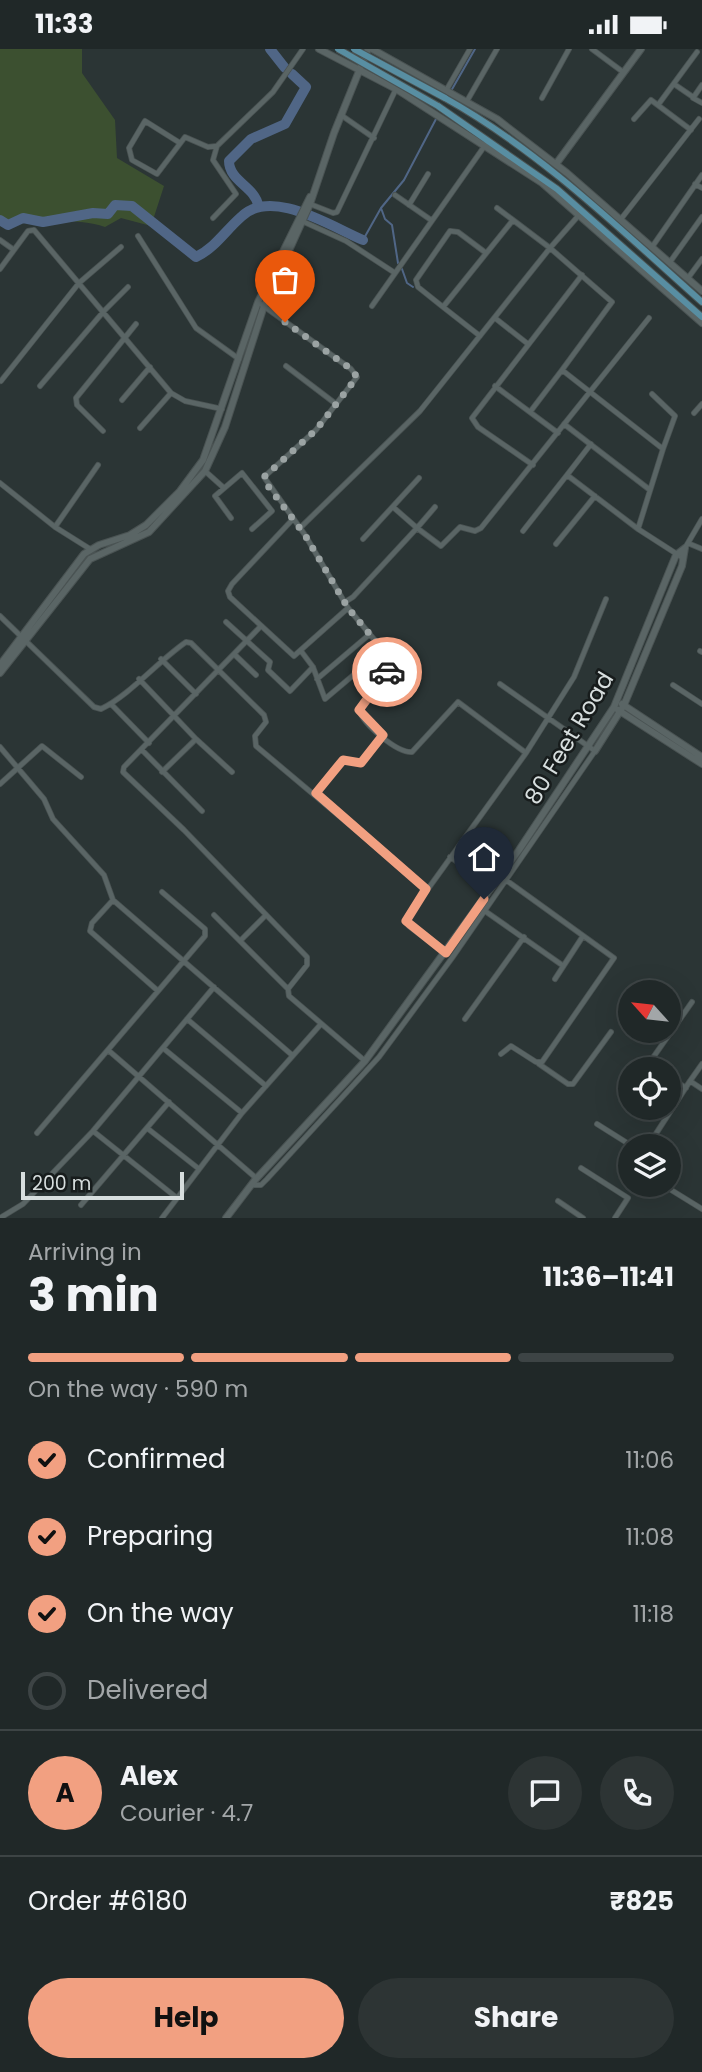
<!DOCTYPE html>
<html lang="en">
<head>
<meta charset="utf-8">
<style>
	body { margin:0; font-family:Poppins,sans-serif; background:#2d3434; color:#f1f3f6; height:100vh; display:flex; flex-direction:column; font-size:26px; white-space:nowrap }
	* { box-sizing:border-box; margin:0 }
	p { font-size:23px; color:#a2a6a8 }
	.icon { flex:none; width:38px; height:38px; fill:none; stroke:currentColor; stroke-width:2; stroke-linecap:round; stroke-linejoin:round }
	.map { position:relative; height:1169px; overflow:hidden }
	.panel { display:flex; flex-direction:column; background:#202828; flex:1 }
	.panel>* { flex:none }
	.needle { width:46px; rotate:297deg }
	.controls { position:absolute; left:618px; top:931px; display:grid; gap:14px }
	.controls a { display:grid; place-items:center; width:63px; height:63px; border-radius:50%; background:#202828; box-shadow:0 7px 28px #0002,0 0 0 2px #3d4445; font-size:35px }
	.scale { position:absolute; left:21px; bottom:18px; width:163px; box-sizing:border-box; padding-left:7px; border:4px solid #d7dede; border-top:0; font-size:19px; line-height:24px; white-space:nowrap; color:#d7dede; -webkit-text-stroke:5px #171c1c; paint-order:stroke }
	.pin { position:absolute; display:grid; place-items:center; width:60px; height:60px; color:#fff; margin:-72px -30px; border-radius:50% 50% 50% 0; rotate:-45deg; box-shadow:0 0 7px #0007 }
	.pin .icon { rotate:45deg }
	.courier { position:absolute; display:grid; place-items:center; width:70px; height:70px; margin:-35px; border:5px solid #f2a081; border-radius:50%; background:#fff; color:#222; box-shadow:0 2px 9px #0007 }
	.headline em { font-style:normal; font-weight:700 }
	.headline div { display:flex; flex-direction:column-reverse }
	.headline { display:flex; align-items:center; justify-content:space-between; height:119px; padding:0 28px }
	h1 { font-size:46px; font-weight:700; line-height:52px }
	.bar { display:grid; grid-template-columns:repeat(4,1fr); gap:10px 7px; align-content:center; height:84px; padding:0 28px }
	.bar i { height:9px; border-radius:5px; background:#3d4445 }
	.bar .selected { background:#f2a081 }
	.bar p { grid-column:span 4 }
	.line { display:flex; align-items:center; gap:18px; padding:0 28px; border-top:2px solid #3d4445 }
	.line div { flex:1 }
	.round { display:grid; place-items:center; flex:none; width:74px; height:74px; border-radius:37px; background:#2d3434 }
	ol { padding:0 28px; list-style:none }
	li { display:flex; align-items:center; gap:21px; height:77px }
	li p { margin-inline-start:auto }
	li .icon { padding:7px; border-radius:50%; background:#f2a081; color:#111; stroke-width:4 }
	li:last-child { color:#a2a6a8 }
	li i { width:38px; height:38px; border:4px solid #3d4445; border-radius:50% }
	.primary-button { display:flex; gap:14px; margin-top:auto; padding:14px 28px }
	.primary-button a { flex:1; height:80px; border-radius:42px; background:#f2a081; color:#111; font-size:28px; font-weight:700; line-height:80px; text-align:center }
	.primary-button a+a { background:#2d3434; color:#f1f3f6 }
	.status { display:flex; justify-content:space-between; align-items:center; height:49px; padding:0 35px; background:#202828; direction:ltr }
	.status svg { height:19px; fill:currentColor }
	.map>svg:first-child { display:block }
	.green { fill:#3c5030 }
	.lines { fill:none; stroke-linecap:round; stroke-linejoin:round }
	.stream { stroke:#506686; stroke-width:2 }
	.river { stroke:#506686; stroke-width:10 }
	.street-casing { stroke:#4a5353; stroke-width:6 }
	.secondary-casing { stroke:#4a5353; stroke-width:8 }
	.primary-casing { stroke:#4a5353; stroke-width:8 }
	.street { stroke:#5a6565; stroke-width:4.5 }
	.secondary { stroke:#5a6565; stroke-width:6 }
	.primary { stroke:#588ea2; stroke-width:6 }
	.primary-bridge-casing { stroke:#4a5353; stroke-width:8; stroke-linecap:butt }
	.primary-bridge { stroke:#588ea2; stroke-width:6 }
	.done { stroke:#9ba3a3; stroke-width:7; stroke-dasharray:0 12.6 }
	.route { stroke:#f2a081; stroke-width:9 }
	.labels { text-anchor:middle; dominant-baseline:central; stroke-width:5; stroke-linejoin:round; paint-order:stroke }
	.street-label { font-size:23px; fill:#d7dede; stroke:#171c1c }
</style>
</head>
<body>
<div class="status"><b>11:33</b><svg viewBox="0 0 49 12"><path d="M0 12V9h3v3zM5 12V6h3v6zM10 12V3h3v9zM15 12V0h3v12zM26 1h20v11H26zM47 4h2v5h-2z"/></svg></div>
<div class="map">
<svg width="702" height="1169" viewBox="0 0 702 1169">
	<rect width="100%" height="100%" fill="#2b3535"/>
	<path class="green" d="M0,0H82V24L115,71L117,109L164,137L151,177L121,169L105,178C72,167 35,175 0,173Z"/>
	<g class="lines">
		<path class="stream" d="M451,42L475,0
			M381,159L404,131L436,70
			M363,191L381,159L385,170L392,176L398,214
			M402,220L407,234L413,238"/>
		<path class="river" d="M270,0L285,19
			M258,156C255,138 229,132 229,112L251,90L285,75L306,38L292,25
			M0,171L8,176L23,169L43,173L93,164L108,165L115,156L132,157L196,208C215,199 225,182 241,168C271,138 330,177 363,191"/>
		<g class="street-casing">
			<path id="street" d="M592,0L623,23
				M674,35L693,48
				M702,36L693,49L702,54
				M447,40L470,0
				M542,49L569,0
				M467,52L497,0
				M658,56L697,3
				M341,66L374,89
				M634,70L651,51L691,81
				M180,94L145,72L129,99L132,111L157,125L185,88L208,98L217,97L273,43L303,0
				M695,135L702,139
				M395,146L431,171
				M310,155L333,164L337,163L396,40
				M409,156L428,125
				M497,159L513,171
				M579,166L550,199L612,253L562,321L663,400L638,480L683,509
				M213,169L236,145L213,111L217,97
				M621,170L699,70
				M302,172L346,192L395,224
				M138,187L196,279L239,310
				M0,191L14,201
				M652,198L702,126
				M670,213L702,168
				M0,220L28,182L34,181L171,344L185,352L222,360
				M688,229L702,210
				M258,253L351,320L357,328L316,381L264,428L305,486L348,559L388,607L391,619L359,661C364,676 397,704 412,703L458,653L526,704L574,628L606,550
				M372,257L486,95
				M443,258L418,238L416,231L450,182L458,183L486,204
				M495,269L528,295
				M286,317L336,355
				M1,332L79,234L121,198
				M40,337L104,262L128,238
				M495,337L558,384
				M652,345L675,367L663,400
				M122,351L150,318
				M530,363L562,321
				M694,364L702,355
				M564,375L650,441
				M140,379L171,344
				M103,382L77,356L76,349L136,275
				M591,395L567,426L638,480
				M533,416L478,378L472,369L582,226
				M205,422L224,439
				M0,434L55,478L90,500
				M393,458L417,479L435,458
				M231,469L215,447L242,424L272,462L252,480
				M293,470L232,535L228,542L230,548L294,607L348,559
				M55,478L98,416
				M300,479L420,362L550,199L513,171L443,258L480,287
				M523,482L567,426
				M363,490L419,429
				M556,495L595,447
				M690,495L702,500
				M685,499L702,470
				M345,553L353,548L417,479L441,497L460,478L475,482L481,479L649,269
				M0,567L94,658L101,660C130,646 157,613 186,593L191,594L264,666L266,673L255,687L256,697L426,840
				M226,573L270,613L268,621L290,642L313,618
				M261,577L124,718L123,723L184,781L307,908V916L288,940L289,947L365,1012
				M301,602L313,618L325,650L383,601
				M700,602L702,603
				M234,605L256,626
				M161,610L196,645
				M139,630L196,690
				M317,630L370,585
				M673,636L702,655
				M111,655L149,694
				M0,698L44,750L53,770L104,826L113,851
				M142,701L202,762
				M162,723L196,690L232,723
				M0,735L42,697L81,728
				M315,744L343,711L361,714L383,686
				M450,808L493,837
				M485,862L562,916
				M214,866L288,940
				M240,892L265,867
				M445,904L409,877L407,869L526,704
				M555,930L583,887
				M158,942L90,882L92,874L113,851L292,1006
				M187,970L266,1037
				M465,970L524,888
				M163,999L242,1064
				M108,1001L256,1129
				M501,1005L511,997L536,1013H542L614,909L506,831
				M650,1014L659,1020
				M539,1015L568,1035H573L611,983
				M645,1020L692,953
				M668,1027L686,1039
				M690,1032L702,1015
				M630,1042V1045
				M649,1059L665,1069
				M597,1075L632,1097
				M147,1079L199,1120
				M93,1082L177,1149
				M37,1084L205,887V880L162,843
				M648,1097L690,1032L702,1040
				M581,1119L628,1149L615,1169
				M253,1136H261L267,1130L379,1008L452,909L595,702L500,635
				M668,1139L702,1160
				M558,1152L583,1169
				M81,1156L169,1053
				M0,1169L23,1155L93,1082L214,938
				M162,1169L242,1064L321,975"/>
		</g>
		<g class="secondary-casing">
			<path id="secondary" d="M319,0L396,40L542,134L702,274
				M372,0L497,70L567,124L702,242
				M556,115L641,0
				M0,616L84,505L99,496L130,486L146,476L180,442L203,411L258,253L310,148
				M0,624L90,510L149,483L205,422L225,378L264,257L310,155L334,84L368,0
				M622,655L702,708
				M618,661L702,715
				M226,1169L255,1131L365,1012L519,801L614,658L676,506L685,499L682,517L624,656L595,702"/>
		</g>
		<g class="primary-casing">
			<path id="primary" d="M445,49C540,102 621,181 702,253
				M438,57L557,140L702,268"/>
		</g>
		<use href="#street" class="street"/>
		<use href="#secondary" class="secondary"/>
		<use href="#primary" class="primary"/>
		<g class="primary-bridge-casing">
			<path id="primary-bridge" d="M338,0L438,57
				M354,0L445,49"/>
		</g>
		<use href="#primary-bridge" class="primary-bridge"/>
	</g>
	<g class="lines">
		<path class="done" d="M285,273L351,320L357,328L316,381L264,428L265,433L305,486L348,559L388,607L391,619L387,623"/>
		<path class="route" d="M387,623L359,661L383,686L361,714L343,711L316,744L426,840L406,872L446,904L484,850"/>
	</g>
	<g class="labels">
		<g class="street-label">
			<text transform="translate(569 689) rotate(-59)">80 Feet Road</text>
		</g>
	</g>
</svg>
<div class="controls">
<a><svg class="needle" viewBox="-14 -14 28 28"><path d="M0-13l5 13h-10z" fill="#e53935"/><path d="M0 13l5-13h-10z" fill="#a2a6a8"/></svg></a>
<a><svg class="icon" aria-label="locate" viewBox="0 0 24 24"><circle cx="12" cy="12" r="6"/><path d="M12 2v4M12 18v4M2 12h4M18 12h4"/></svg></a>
<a><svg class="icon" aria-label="layers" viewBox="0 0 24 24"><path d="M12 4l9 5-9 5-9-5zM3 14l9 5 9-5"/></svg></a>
</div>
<div class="scale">200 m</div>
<div class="pin" style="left:285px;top:273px;background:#ea580c"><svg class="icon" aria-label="bag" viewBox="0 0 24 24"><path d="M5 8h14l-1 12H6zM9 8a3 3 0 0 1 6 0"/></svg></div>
<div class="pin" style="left:484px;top:850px;background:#1f2937"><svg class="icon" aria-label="home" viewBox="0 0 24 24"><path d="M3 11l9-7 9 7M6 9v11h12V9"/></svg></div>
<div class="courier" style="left:387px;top:623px"><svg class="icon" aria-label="car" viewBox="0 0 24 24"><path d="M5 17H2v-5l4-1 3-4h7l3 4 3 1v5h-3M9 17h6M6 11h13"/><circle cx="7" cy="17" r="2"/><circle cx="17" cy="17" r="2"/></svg></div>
</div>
<section class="panel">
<div class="headline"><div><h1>3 min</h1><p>Arriving in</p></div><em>11:36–11:41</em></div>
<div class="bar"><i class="selected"></i><i class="selected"></i><i class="selected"></i><i></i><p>On the way · 590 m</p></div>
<ol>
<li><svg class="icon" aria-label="check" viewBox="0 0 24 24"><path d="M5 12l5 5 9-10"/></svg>Confirmed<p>11:06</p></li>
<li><svg class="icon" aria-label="check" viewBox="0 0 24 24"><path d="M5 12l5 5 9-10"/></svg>Preparing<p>11:08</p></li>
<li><svg class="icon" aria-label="check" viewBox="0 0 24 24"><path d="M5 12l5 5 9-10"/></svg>On the way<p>11:18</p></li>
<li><i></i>Delivered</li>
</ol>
<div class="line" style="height:126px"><b class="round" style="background:#f2a081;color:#111">A</b><div><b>Alex</b><p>Courier · 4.7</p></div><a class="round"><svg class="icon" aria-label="chat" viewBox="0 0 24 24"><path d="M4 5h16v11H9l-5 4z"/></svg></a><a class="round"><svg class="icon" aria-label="phone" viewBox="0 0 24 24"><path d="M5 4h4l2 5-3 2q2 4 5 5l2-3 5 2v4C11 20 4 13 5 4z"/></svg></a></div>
<div class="line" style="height:91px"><div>Order #6180</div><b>₹825</b></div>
<div class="primary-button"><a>Help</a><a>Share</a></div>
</section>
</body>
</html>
